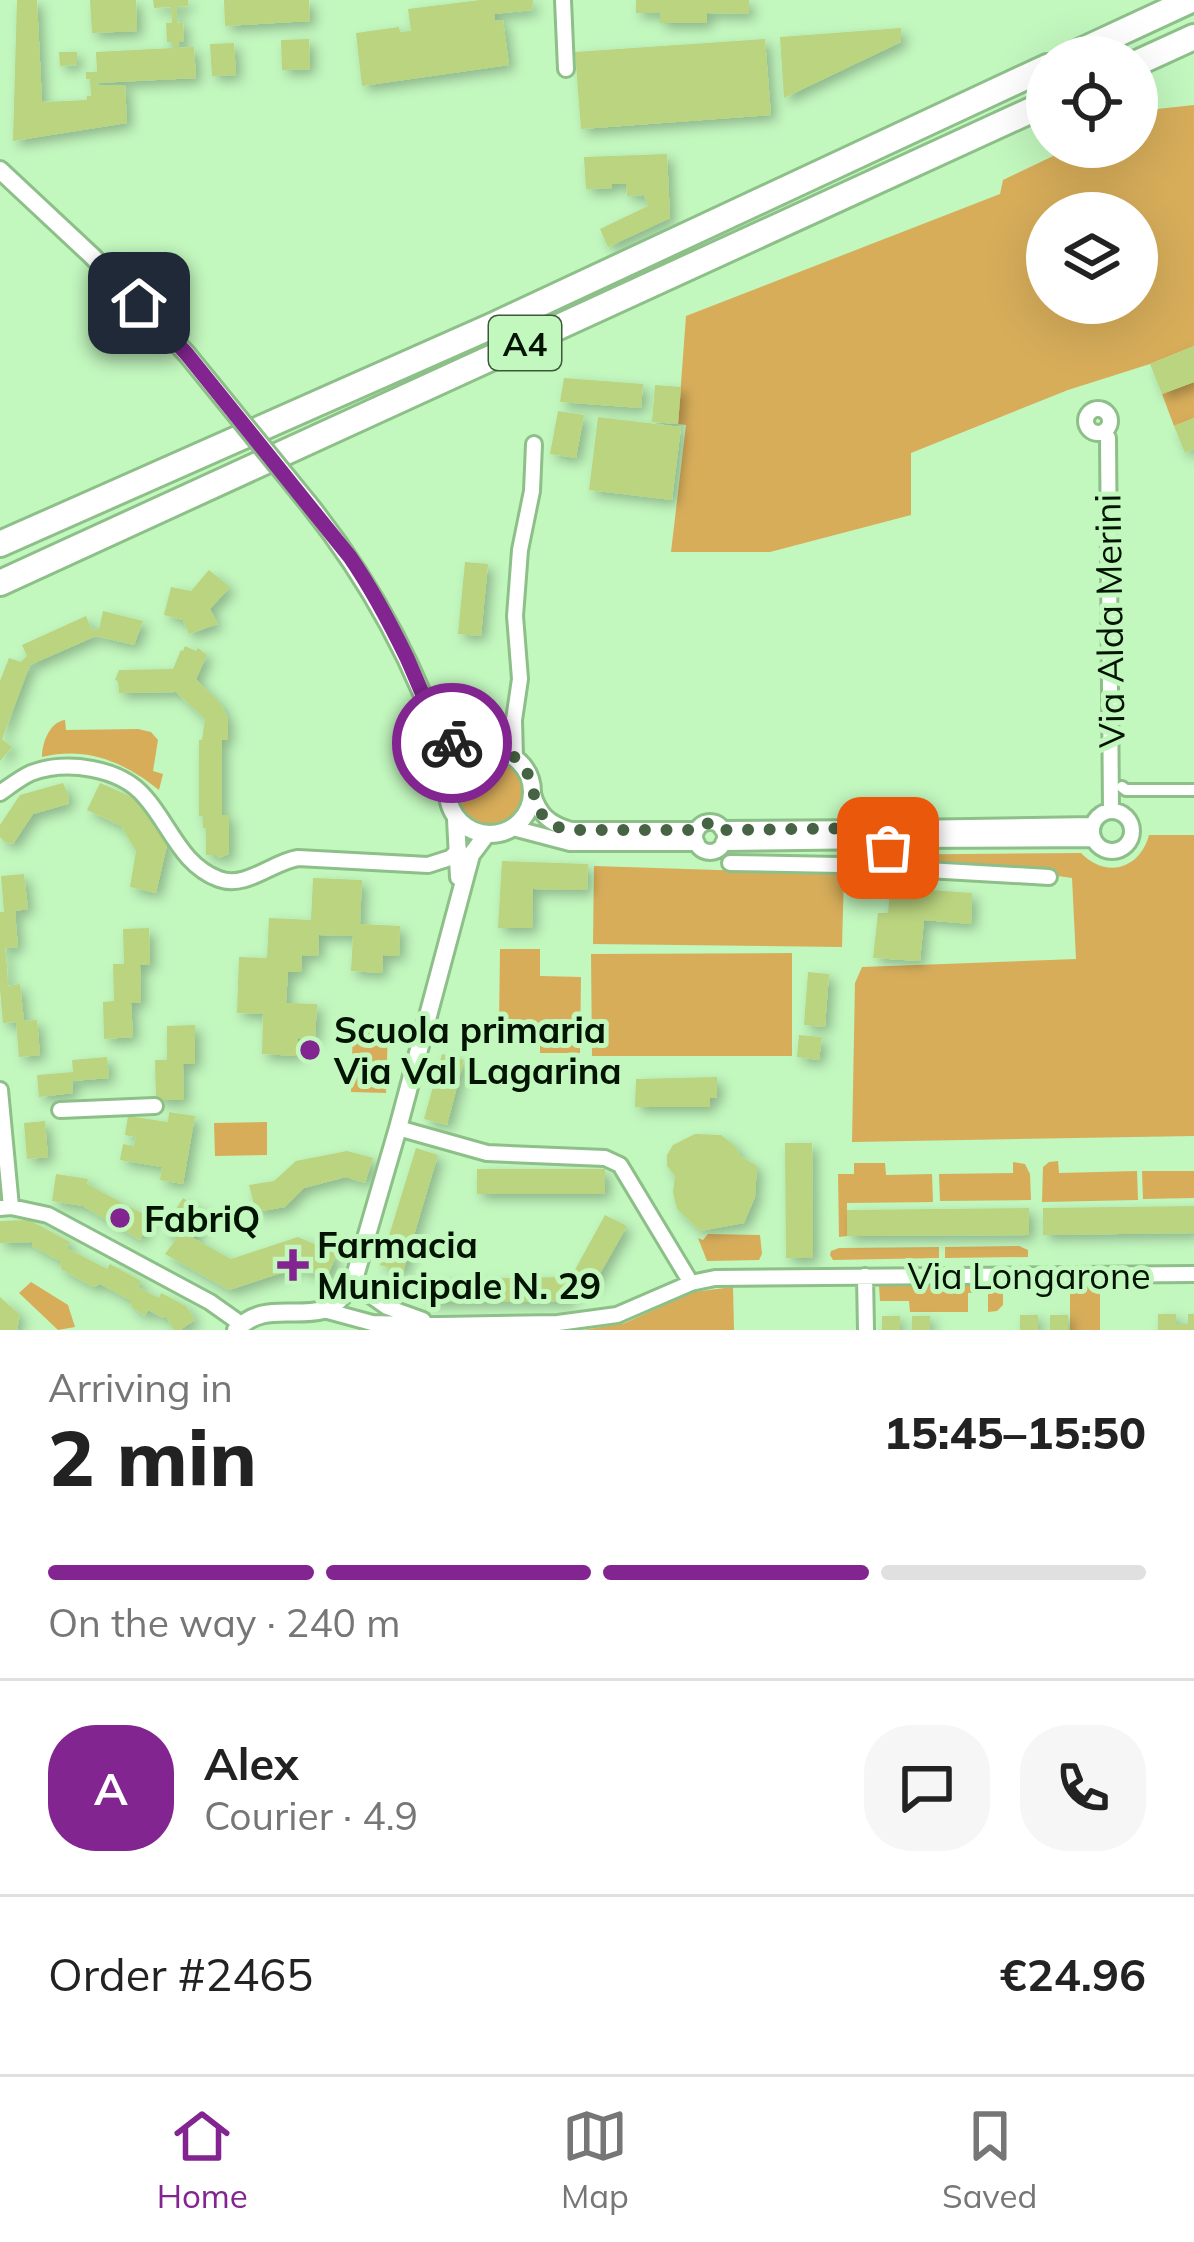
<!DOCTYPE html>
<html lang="en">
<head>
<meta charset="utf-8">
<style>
	body { margin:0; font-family:Mulish,sans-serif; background:#f6f6f6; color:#222; height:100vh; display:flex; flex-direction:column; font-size:45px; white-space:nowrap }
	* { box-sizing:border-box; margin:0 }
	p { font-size:39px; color:#767676 }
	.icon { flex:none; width:66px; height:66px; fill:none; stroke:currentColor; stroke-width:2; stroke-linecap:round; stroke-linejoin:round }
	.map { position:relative; height:1330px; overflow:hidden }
	.drawer { display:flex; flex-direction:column; background:#fff; flex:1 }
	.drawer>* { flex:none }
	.tools { position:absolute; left:1026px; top:36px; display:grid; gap:24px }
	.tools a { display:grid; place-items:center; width:132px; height:132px; border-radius:50%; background:#fff; box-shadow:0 12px 48px #0002; font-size:60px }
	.pin { position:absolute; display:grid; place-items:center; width:102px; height:102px; color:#fff; margin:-51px; border-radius:24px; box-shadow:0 6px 18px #0006 }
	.courier { position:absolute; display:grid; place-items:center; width:120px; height:120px; margin:-60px; border:9px solid #832590; border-radius:50%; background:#fff; color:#222; box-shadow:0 3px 15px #0007 }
	.headline em { font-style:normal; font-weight:800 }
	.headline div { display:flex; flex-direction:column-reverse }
	.headline { display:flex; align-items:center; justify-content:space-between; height:204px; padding:0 48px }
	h1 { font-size:78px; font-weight:800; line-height:90px }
	.bar { display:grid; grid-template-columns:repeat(4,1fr); gap:18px 12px; align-content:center; height:144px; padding:0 48px }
	.bar i { height:15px; border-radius:9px; background:#e0e0e0 }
	.bar .current { background:#832590 }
	.bar p { grid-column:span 4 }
	.line { display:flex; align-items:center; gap:30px; padding:0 48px; border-top:3px solid #e0e0e0 }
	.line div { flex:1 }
	.round { display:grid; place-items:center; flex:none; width:126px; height:126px; border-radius:48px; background:#f6f6f6 }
	.tabs { display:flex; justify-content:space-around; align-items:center; height:168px; border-top:3px solid #e0e0e0; background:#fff; font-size:33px; color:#767676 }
	.tabs a { display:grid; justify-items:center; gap:6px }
	.tabs .current { color:#832590 }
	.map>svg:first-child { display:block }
	.green { fill:#d7ad5a; fill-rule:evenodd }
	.building { fill:#bad47f; filter:url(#shadow) }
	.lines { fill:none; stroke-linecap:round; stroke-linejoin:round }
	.pedestrian-casing { stroke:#8dbf89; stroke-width:16 }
	.minor-casing { stroke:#8dbf89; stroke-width:20 }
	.tertiary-casing { stroke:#8dbf89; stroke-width:22 }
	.motorway-casing { stroke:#8dbf89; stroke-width:30 }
	.pedestrian { stroke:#fff; stroke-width:10 }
	.minor { stroke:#fff; stroke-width:14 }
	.tertiary { stroke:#fff; stroke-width:16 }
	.motorway { stroke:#fff; stroke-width:24 }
	.tertiary-bridge-casing { stroke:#8dbf89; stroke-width:22; stroke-linecap:butt }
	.tertiary-bridge { stroke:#fff; stroke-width:16 }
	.done { stroke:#466344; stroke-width:12; stroke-dasharray:0 21.6 }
	.route { stroke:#832590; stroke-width:15 }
	.poi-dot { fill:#832590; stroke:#c2f7be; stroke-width:4.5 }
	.labels { text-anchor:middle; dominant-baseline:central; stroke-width:10; stroke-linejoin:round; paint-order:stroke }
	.shield { fill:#c2f7be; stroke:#3c583b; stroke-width:3 }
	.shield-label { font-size:33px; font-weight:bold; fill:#031403 }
	.street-label { font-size:36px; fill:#031403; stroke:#c2f7be }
	.poi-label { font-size:36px; font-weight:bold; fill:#031403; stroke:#c2f7be; text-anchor:start }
</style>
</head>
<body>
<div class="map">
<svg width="1194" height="1330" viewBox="0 0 1194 1330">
	<defs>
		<filter id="shadow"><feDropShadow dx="5.5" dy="5.5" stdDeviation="6" flood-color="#0004"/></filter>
	</defs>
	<rect width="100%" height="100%" fill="#c2f7be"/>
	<path class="green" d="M1194,105V346L1150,364L1068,390L911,453V515L770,552H671L686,425L678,424L686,316L1000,194L1003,180L1072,147H1137V116L1148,110ZM1047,213H1137V303H1047Z
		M1194,382V418L1174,426L1162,394Z
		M65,720L66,730L138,729L151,732L158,740L153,771L163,774L159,790C124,762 87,746 42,757C42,744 49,722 65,720Z
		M458 792a32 32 0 1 1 64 0a32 32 0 1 1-64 0Z
		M1149,835H1194V1136L852,1142L855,983L862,967L1076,959L1072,878L1003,868L860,862V855L1081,853C1106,879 1140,869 1149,835Z
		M594,866L844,874L842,947L593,944Z
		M500,949H540V976L581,977L580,1053H540V1026L499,1025Z
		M792,953V1056H592L591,954Z
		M353,1026L388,1027L386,1093L351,1092Z
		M267,1122V1155L215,1156L214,1123Z
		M1058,1161L1059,1173L1137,1171L1138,1200L1042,1202L1043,1167L1049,1162Z
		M1013,1162L1025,1164L1030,1174L1031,1200L940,1201L939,1174L1013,1173Z
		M854,1163H885L886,1175L932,1174L933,1202L847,1203V1236L839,1237L838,1174H854Z
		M1194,1171V1198L1143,1199L1142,1171Z
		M708,1234L760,1235L762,1254L759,1260L707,1261L698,1238L703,1240Z
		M1019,1246L1028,1250V1257L945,1258V1247Z
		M939,1247V1258L833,1260L830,1255L831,1251L839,1248Z
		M31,1282L68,1305L75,1327L58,1330L19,1293Z
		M1070,1284H1100V1330H1070Z
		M1003,1285V1305L997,1311L988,1312V1292L968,1293V1312H910L909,1301H880L879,1286Z
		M733,1287L734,1330H584L625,1323L693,1292Z"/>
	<path class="building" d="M17,0H37L42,102L87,100V96H91L90,79H86V72H97L96,52L173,48V42H167L166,23H172L171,7L154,8L153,0H188V6L177,7V23L183,22L184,42H178L179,48L194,47L196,78L97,83L98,86L125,85L127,123L13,141Z
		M90,0H136L137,31L92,33Z
		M224,0H309L310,21L225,26Z
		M480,0H533L532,10L494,14L495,21L503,20L509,65L362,86L356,33L399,27L400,32L411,31L408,9Z
		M636,0H749V14L707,13V23H660V13H636Z
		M901,28V42L784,98L780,37Z
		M309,39L310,69L282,70L281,40Z
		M765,39L771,115L581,129L575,52Z
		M234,43L236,75L212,76L210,44Z
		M59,52H77V65L60,66Z
		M667,154L670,218L608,247L600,229L648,206L644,195L627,196L626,184H612V188L586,189L584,157Z
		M1194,346V382L1162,394L1150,364Z
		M564,378L643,384L641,408L560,402Z
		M655,385L681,387L678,424L652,422Z
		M558,411L584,415L576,458L550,454Z
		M598,417L681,427L672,500L589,490Z
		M1194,418V449L1185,453L1174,426Z
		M465,562L488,564L481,636L458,634Z
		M209,570L230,587L210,609L218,624L189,634L183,620L164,615L171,587L191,591Z
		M103,611L143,621L134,645L96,636L30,665L2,739L12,747L0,761V681L9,658L21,662L27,656L22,645L86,616L92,630L99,629Z
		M185,646L196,651L198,648L207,655L196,679L221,704L228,719V740H222V815H229V854L219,858L217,855H206V828H203V816H199V740H202L205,719L176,692L119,693L118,681L115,680L119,670L173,669L181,650L183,651Z
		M63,783L69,796L68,804L33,814L13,844L5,842L0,837V825L20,795Z
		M100,783L141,801L168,841L156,893L130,887L136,851L121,826L87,810Z
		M502,861L588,864L587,890L533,889L532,928H498Z
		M24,874L28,909L15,911L18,947L5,948L7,967L8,986L20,984L24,1021L37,1020L40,1055L19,1057L16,1022L3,1023L0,989V912H4L1,876Z
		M313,878L362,880L360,924L400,926L399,956L383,955L382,973L351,971L353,936L319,935L318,956L302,955L301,972H288L286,1003L317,1004L315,1039L298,1038V1056L262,1054L263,1014L237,1013L239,957L267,958L269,918L311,920Z
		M890,887L972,893L971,924L924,920L920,961L873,958L878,913H888Z
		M149,928L150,965H140L141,1002L131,1003L133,1037L104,1039L103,1002L114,1001L113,964H124L123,929Z
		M808,972L829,974L825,1027L804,1025Z
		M195,1025V1064H183L184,1100H156L155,1060H167V1026Z
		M799,1035L822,1037L819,1060L797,1057Z
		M442,1054L464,1060L447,1125L424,1119Z
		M107,1057L109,1078L72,1081L73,1093L39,1097L37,1075L73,1072L72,1060Z
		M717,1077V1098H710V1107H635L636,1079Z
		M169,1112L195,1116L183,1184L160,1180L162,1167L120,1160L123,1144L134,1146L136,1137L125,1135L128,1116L168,1122Z
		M45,1121L48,1157L27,1159L24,1123Z
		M695,1134L721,1135L736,1147L740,1156L757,1166L755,1197L744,1223L700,1231L677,1209L673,1192L675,1176L667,1166V1155L673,1145Z
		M785,1143H812L813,1258H786Z
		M416,1148L438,1155L403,1272L380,1265Z
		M347,1151L373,1158L365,1183L346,1177L304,1188L285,1207L256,1212L249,1185L274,1181L296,1161Z
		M477,1169H605V1194H477Z
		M56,1174L88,1179L87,1184L151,1218L140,1240L83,1206L52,1201Z
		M183,1198L208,1213L193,1238L231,1259L298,1237L337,1254L326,1279L300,1267L229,1290L165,1254L176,1239L163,1230Z
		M1194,1206V1233L1043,1235V1208Z
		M1029,1208V1235L847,1236V1210Z
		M605,1215L627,1226L592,1288L585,1284L578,1292L571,1291V1301L425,1302L426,1279L571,1277Z
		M29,1220L70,1242L67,1248L107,1269L110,1264L141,1281L138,1287L159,1298L161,1293L186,1306L195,1320L180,1330H174L166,1316L163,1318L148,1310L145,1316L131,1307L130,1300L100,1284L93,1287L61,1269L60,1261L32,1246V1242L0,1243V1221Z
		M0,1297L20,1315L17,1330H0Z
		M1158,1314H1176V1324H1188V1314H1194V1330H1158Z
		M1020,1315H1038V1330H1020Z
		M1050,1315H1068V1330H1050Z
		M882,1316H900V1330H882Z
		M912,1316H930V1330H912Z"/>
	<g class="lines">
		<g class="pedestrian-casing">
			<path id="pedestrian" d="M1122,787L1126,790H1194"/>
		</g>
		<g class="minor-casing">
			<path id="minor" d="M563,0L566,69
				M1086 421a12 12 0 1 1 24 0a12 12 0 1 1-24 0Z
				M1104,432L1108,438L1111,811
				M489,750L499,741L514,720
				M515,758L514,720L520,679L515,616L520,550L532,491L534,444
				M0,793C10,786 20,778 31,773C66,760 120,767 145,797C170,825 181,865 219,879C246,889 272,862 298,858L428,865L450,858L459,850
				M533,794C539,815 550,824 571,830H697
				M1092 831a20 20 0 1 1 40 0a20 20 0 1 1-40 0Z
				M877 834a15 15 0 1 1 30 0a15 15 0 1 1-30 0Z
				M695 837a15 15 0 1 1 30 0a15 15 0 1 1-30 0Z
				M513,828L570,843H697
				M906,828L1093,825
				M722,829L879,828
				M905,840L1094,839
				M723,843L879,841
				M730,863L840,865L1049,877
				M0,1090L11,1207
				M60,1110L155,1106
				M398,1128L487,1153L605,1158L620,1165L691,1283
				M0,1208L11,1207L48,1215L210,1302L241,1324
				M865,1276L866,1330
				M353,1283L387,1307L423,1320
				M324,1310L372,1323L440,1325L558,1323L617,1315L691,1283L715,1278L1194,1274"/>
		</g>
		<g class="tertiary-casing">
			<path id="tertiary" d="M0,170L92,256L186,353
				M308,503C373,584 420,673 451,772
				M448 792a42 42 0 1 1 84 0a42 42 0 1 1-84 0Z
				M456,819L459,877
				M236,1330C263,1302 292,1318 323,1310C337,1306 345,1293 353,1283L398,1128L471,855L486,835"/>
		</g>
		<g class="motorway-casing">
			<path id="motorway" d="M1068,57L1191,0
				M1137,63L1194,37
				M0,544L492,326L1047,67
				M0,583L1047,103"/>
		</g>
		<use href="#pedestrian" class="pedestrian"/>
		<use href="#minor" class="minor"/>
		<use href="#tertiary" class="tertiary"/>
		<use href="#motorway" class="motorway"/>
		<g class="tertiary-bridge-casing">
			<path id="tertiary-bridge" d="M186,353L308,503"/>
		</g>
		<use href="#tertiary-bridge" class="tertiary-bridge"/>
	</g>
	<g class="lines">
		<path class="done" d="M452,743C473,757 495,744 516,758C538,775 528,809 552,824C557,828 564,828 571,830H698L710,822L722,830L879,828V841L888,848"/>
		<path class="route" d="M139,303L186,353L350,557C372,589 390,623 407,658C421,689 430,718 452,743"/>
	</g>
	<g class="poi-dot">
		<circle cx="310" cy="1050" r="12"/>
		<circle cx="120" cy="1218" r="12"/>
		<path d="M287 1247h12v12h12v12h-12v12h-12v-12h-12v-12h12z"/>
	</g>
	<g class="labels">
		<rect class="shield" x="489" y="316" width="72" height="54" rx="9"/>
		<g class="shield-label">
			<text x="525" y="343">A4</text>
		</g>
		<g class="street-label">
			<text transform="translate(1109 621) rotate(-91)">Via Alda Merini</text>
			<text x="1029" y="1275">Via Longarone</text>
		</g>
		<g class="poi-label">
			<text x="334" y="1029">Scuola primaria<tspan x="334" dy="41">Via Val Lagarina</tspan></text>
			<text x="144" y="1218">FabriQ</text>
			<text x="317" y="1244">Farmacia<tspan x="317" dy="41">Municipale N. 29</tspan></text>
		</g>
	</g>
</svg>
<div class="tools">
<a><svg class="icon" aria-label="locate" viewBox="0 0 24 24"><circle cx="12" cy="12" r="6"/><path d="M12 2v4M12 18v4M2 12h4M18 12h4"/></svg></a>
<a><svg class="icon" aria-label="layers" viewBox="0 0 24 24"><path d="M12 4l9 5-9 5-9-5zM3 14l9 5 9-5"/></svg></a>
</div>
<div class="pin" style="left:888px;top:848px;background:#ea580c"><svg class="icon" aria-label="bag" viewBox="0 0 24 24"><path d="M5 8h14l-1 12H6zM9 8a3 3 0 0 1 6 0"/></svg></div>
<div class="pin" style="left:139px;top:303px;background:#1f2937"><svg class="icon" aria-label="home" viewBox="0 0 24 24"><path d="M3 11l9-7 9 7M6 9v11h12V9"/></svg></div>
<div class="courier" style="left:452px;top:743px"><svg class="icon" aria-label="bike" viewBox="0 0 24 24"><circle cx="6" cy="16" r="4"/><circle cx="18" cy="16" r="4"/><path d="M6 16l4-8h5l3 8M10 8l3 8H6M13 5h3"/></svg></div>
</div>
<section class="drawer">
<div class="headline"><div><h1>2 min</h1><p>Arriving in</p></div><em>15:45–15:50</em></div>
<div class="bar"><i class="current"></i><i class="current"></i><i class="current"></i><i></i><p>On the way · 240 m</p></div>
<div class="line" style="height:216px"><b class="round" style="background:#832590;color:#fff">A</b><div><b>Alex</b><p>Courier · 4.9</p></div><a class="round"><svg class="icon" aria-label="chat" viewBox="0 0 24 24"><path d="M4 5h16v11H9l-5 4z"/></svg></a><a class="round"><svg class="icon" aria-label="phone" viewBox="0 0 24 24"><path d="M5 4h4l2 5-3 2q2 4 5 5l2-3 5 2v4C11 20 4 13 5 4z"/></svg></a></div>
<div class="line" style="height:156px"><div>Order #2465</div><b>€24.96</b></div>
</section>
<nav class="tabs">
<a class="current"><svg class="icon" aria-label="home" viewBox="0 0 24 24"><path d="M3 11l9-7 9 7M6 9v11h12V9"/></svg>Home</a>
<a><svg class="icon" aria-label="map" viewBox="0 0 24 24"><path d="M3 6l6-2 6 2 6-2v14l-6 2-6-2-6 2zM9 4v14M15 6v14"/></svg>Map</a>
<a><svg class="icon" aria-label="saved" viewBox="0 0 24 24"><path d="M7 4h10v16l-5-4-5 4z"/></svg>Saved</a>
</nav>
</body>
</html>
